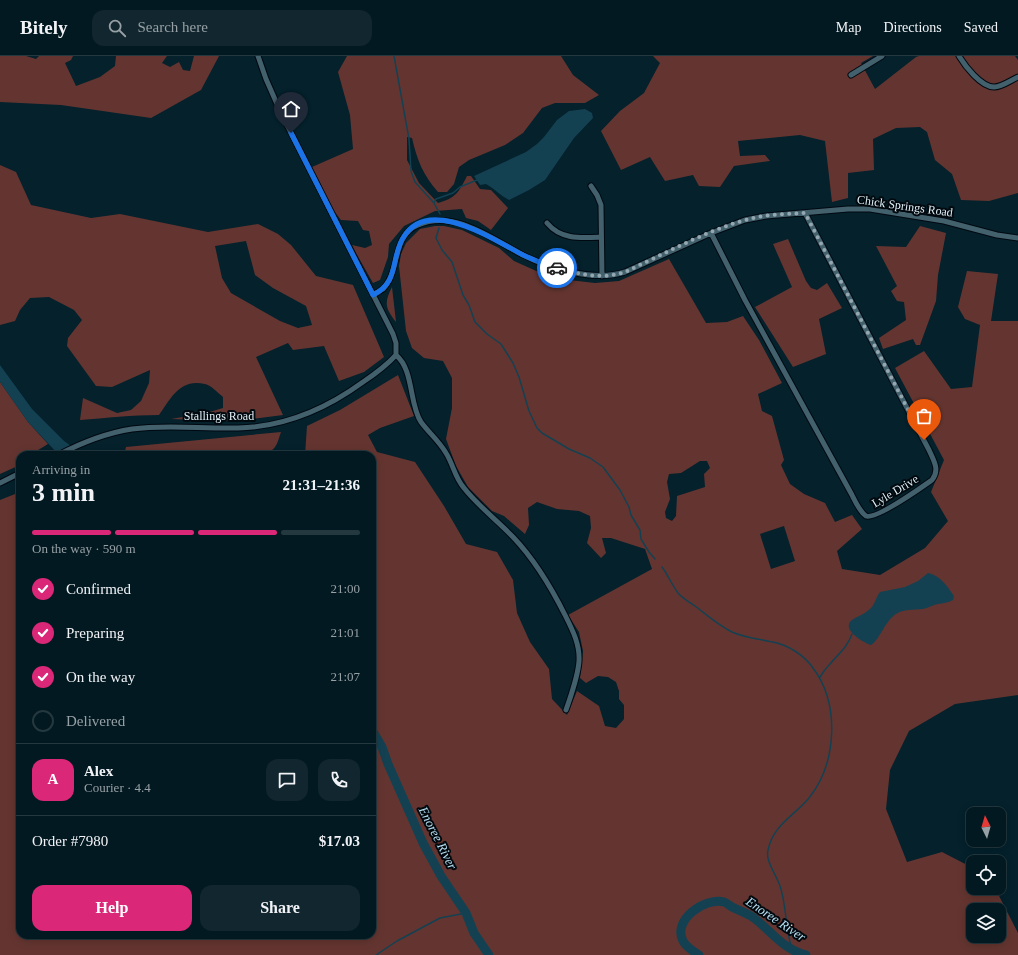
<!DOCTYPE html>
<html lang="en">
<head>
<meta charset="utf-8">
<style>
	body { margin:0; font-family:"Times New Roman",serif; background:#11262e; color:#f1f3f6; height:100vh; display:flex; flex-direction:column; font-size:15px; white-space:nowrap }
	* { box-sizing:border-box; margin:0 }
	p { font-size:13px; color:#97a0a5 }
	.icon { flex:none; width:22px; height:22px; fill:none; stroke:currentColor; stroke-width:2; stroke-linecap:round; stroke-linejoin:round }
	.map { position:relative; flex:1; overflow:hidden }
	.sheet { position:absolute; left:16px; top:395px; width:360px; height:488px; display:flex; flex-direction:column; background:#031921; border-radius:12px; box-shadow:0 2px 10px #0003,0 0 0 1px #24383f }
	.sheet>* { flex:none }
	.needle { width:26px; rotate:355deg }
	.buttons { position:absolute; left:966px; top:751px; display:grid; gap:8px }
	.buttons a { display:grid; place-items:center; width:40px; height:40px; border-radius:8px; background:#031921; box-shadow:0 2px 10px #0003,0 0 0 1px #24383f; font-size:20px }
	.pin { position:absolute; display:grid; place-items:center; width:34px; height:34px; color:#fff; margin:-41px -17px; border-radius:50% 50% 50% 0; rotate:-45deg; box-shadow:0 0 4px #0007 }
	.pin .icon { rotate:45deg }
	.courier { position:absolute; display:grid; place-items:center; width:40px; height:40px; margin:-20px; border:3px solid #1a73e8; border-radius:50%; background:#fff; color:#222; box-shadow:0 1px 5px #0007 }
	.overview em { font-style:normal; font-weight:700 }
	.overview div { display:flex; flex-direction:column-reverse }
	.overview { display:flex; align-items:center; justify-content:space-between; height:68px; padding:0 16px }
	h1 { font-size:26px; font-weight:700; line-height:30px }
	.bar { display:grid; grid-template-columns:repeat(4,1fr); gap:6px 4px; align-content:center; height:48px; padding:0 16px }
	.bar i { height:5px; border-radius:3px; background:#24383f }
	.bar .selected { background:#db2777 }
	.bar p { grid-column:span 4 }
	.line { display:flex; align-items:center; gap:10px; padding:0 16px; border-top:1px solid #24383f }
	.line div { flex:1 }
	.round { display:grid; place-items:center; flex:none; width:42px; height:42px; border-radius:12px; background:#11262e }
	ol { padding:0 16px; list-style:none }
	li { display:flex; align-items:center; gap:12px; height:44px }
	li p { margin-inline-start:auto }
	li .icon { padding:4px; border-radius:50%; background:#db2777; color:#fff; stroke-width:4 }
	li:last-child { color:#97a0a5 }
	li i { width:22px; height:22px; border:2px solid #24383f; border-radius:50% }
	.primary-button { display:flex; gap:8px; margin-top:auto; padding:8px 16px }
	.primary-button a { flex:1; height:46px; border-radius:12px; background:#db2777; color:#fff; font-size:16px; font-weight:700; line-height:46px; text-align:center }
	.primary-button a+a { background:#11262e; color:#f1f3f6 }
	header { display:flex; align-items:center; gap:24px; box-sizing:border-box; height:56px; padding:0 20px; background:#031921; border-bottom:1px solid #24383f }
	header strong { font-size:19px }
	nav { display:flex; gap:22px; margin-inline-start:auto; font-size:14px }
	.search { width:280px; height:36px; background:#11262e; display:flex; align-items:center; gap:10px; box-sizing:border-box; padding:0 14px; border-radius:12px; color:#97a0a5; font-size:15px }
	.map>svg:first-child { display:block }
	.green { fill:#643530; fill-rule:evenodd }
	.water { fill:#144152 }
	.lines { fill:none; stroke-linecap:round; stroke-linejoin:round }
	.stream { stroke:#144152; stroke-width:1.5 }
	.river { stroke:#144152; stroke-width:9 }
	.minor-casing { stroke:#000911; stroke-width:7 }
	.minor { stroke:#43606d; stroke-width:5 }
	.done { stroke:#94a8b1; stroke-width:4; stroke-dasharray:0 7.2 }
	.route { stroke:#1a73e8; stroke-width:5 }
	.labels { text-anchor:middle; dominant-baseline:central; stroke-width:4; stroke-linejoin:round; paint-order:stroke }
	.street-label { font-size:12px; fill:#e1f1f9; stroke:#01090e }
	.water-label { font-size:13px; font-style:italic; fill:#b8e1f4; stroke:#01090e }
</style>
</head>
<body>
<header>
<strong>Bitely</strong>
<div class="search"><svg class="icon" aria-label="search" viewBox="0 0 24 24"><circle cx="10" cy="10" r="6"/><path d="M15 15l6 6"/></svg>Search here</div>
<nav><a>Map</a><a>Directions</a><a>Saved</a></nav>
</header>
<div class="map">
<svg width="1018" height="899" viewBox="0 0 1018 899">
	<rect width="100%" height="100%" fill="#04212c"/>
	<path class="green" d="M0,0H26L36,3L39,0H73L71,4L65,7L76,30L100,21L115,10L116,0H167L162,7L170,11L179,6L183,14L190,15L194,0H219L201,34L151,62L61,49L0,46Z
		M347,0H561L573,19L599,39L585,47H555L542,52L523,77L505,89L469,104L459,111L454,128L447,136H438C423,119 417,104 412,82L407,81V104L419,127L438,147C456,142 459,136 467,120H471L480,133L491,134L508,152L491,174L478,165L466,162L462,153L435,155L404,170L389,188L388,201L380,224L373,227L356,197L352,189L365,192L372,189L369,175L363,174L358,165L341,164L334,155L312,111L353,93L350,59L338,16Z
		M653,0H873L861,7L875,33L916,1L919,0H1015L1018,4V137L989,145L961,144L952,118L935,104L927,76L920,71L896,72L873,83L874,114L848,117V142L832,146L825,85L800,79L738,85L740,100L765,99L770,105L734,110L720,131L699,130L693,119L665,125L650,101L621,114L601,75L620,55L644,37L660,7Z
		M0,109L16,116L31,149L91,162L120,158L208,176L258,168L278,178L291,189L316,220L353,229L384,301L364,316L339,325L324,290L293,294L288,287L256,301L283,359L236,365L171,363L206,357L223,352V341C218,337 211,329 205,328C180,322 171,342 159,359C132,359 106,362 80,364L83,342L117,357L131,354L141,345L149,327L150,314L112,331L96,330L67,290L68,282L82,264L74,254L49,241L30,242L20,254L15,265L0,269ZM246,185L255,219L273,232L306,250L312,269L298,272L280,265L231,237L222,222L215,190Z
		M435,170H444L462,174L499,192L514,205L552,222L595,227L619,225L669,203L706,267L727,266L743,260L759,284L782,327L758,338L762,355L772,360L784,404L781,409L790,428L804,438L825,447L835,466L852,459L862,473L837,495L842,513L880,519L925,492L948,465L931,436L944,404L895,312L924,295L951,333L972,331L980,269L965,263L958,251L967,215L998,218L991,265H1018V639L955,648L909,675L890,714L886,753L907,806L942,796L973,812V832H995L1018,877V899H0V444L20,436V879H372V399H305L307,370L340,354L398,319L414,360L380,372L368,379L377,396L415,406L444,450L466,488L497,496L513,524L517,557L530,586L549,613L552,643L567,659L577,635L599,650L605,670L616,672L624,663V649L619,643V635L616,626L608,621L598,620L586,627L580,622L583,595L579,576L568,559L652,513L645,493L611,482H602L606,497L601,502L587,487L591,472L590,460L579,455L557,453L537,446L528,452L529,469L525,478L504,460L492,455L468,431L456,410L446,383L452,352V322L443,305L424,302L412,292L406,275L399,210L401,198L406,187L420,173ZM700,405H707L710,412L704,418L705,431L677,440L676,460L672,465L666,462L665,456L670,443L667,426L669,418L681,417ZM784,470L795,505L771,513L760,478ZM973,854H999V880H973Z
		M920,170L946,177L938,219L936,245L920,289H916L913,283L883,293L879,282L906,264L904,246L897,245L891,235L897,230L876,190L906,191Z
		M788,183L806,225L811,232L817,234L827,227L842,252L819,263L826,298L793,311L755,251L792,231L773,188Z
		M392,231L396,266C385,252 384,247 392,231Z
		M0,326L28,366L48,388L30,399H20V409L0,418Z
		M281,376C279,381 278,387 275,391C265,405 230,399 217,395L214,399H124L126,391Z"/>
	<path class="water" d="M585,53L592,57L593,62L574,82L545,124L529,134L509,144C501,140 495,133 486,128L480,129L474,120L526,96L537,88L544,81L557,64L569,55Z
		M0,309L32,353L64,385L84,399H59L28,366L0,326Z
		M928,517C940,519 948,531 954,540L953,544C948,547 943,547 938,548C933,549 928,552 923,553C914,554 903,553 896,558C885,565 879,585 871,589C864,587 840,573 852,564C858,560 865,558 871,552C875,548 876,541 880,536L905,531L918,525Z"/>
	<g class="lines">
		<path class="stream" d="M394,0L409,83L411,115L415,126L434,147L440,158
			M434,147L436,143L453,137L460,131L477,124
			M439,172L436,182L442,194L452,206L463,239L469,249L475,266L487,278L501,288L513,307L519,321L529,355L537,372L542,377L569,393L590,402L603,411L620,434L629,451L631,459L640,474L641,483L649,496L655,503
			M662,511C668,519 672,529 678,537C682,542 689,546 695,550C707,559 718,569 732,576C745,582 759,583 773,586C788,589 804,599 813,612C840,648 837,707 809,742C794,760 773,769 768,794C765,805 777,820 780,830C787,851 785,873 792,893
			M820,621C823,616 826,612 830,608C839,597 847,592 852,578
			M376,899L397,885L440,862L466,857"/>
		<path class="river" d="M372,674L382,691L388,708L423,787L441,820L466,857L474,877L489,899
			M699,899C693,895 686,891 683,885C672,864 705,841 724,846C727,847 730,850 732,851C740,855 747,857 754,862C771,875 784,894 806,899"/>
		<g class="minor-casing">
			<path id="minor" d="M959,0C965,10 981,31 994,31C1002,31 1011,24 1018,21
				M851,19L882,0
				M591,130L597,139L601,149L602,220
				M547,167C561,184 581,182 601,181
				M711,177L745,244L852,439C855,445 860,456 866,460C876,464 922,431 932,424C940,414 934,405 929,394L805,157
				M373,239C376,237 380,235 383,233C401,214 391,180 418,169C454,153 492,183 523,199C551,213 594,226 625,216L711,177L745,164L766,160L848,153H870L944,165L997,179L1018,182
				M396,299C414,314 409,348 421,366C429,377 439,385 446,397C453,408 455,422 464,432C478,450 497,464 513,481C535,504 551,531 565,559C572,573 580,588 579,605C578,621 571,639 566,654
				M58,399C81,387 106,377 132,373C167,368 202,373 238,372C285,371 326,353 363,326C375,318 386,310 396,299V287L393,278L281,57L266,23L258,0
				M0,427L20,417"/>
		</g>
		<use href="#minor" class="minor"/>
	</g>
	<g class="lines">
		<path class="done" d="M557,212C580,218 602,224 625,216C664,198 711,172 753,162C770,158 788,158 805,157L924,384"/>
		<path class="route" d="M291,77L373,239C400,225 390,204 403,182C428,139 494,184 523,199C534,204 545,209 557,212"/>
	</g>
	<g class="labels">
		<g class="street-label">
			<text transform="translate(905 150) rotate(8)">Chick Springs Road</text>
			<text x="219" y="360">Stallings Road</text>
			<text transform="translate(895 435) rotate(-31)">Lyle Drive</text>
		</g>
		<g class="water-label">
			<text transform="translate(438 782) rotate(63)">Enoree River</text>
			<text transform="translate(776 863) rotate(34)">Enoree River</text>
		</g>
	</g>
</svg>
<div class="buttons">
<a><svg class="needle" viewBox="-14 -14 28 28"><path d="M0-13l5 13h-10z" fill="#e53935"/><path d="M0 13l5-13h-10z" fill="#97a0a5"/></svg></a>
<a><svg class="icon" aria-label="locate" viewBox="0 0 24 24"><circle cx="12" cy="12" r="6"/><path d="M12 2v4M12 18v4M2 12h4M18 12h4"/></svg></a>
<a><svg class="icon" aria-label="layers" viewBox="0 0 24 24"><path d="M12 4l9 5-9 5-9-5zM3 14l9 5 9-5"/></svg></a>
</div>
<div class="pin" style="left:924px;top:384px;background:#ea580c"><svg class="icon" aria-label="bag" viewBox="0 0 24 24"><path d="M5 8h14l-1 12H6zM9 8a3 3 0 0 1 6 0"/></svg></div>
<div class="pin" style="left:291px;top:77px;background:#1f2937"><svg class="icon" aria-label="home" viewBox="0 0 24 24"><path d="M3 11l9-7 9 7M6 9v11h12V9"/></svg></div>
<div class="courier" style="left:557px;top:212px"><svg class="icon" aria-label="car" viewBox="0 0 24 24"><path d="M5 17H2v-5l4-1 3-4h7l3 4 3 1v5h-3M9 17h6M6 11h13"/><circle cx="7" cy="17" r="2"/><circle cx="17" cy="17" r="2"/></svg></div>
<section class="sheet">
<div class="overview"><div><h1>3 min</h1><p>Arriving in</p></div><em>21:31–21:36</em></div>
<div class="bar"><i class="selected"></i><i class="selected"></i><i class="selected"></i><i></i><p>On the way · 590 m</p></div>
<ol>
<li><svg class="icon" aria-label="check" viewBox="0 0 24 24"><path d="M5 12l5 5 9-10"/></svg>Confirmed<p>21:00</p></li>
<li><svg class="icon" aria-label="check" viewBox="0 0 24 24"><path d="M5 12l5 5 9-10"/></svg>Preparing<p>21:01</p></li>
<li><svg class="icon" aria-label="check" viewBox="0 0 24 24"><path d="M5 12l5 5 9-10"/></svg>On the way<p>21:07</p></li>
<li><i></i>Delivered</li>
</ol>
<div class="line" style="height:72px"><b class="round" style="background:#db2777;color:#fff">A</b><div><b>Alex</b><p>Courier · 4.4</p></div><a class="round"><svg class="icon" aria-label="chat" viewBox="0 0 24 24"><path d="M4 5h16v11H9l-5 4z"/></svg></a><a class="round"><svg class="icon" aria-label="phone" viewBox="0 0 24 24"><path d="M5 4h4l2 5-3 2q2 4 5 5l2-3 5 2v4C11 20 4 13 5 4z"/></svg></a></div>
<div class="line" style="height:52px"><div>Order #7980</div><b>$17.03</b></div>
<div class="primary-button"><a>Help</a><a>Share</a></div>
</section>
</div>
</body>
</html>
